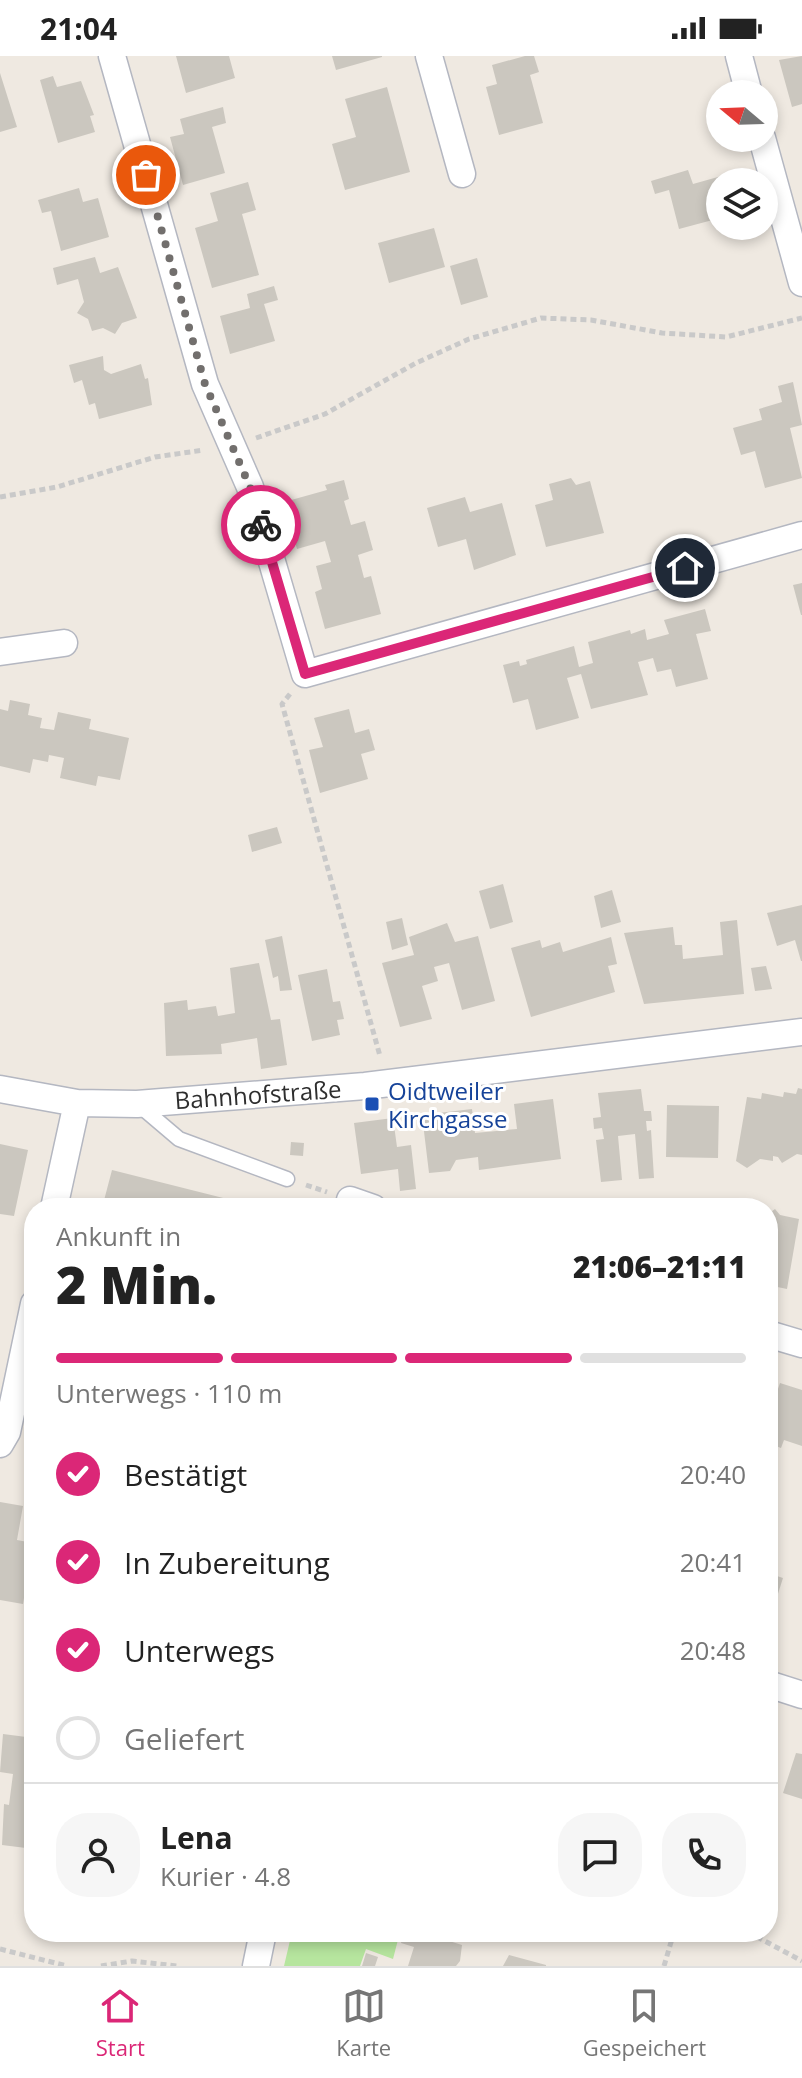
<!DOCTYPE html>
<html lang="de">
<head>
<meta charset="utf-8">
<style>
	body { margin:0; font-family:"Open Sans",sans-serif; background:#f6f6f6; color:#222; height:100vh; display:flex; flex-direction:column; font-size:30px; white-space:nowrap }
	* { box-sizing:border-box; margin:0 }
	p { font-size:26px; color:#767676 }
	.icon { flex:none; width:44px; height:44px; fill:none; stroke:currentColor; stroke-width:2; stroke-linecap:round; stroke-linejoin:round }
	.map { position:relative; flex:1; overflow:hidden }
	.sheet { position:absolute; left:24px; top:1142px; width:754px; height:744px; display:flex; flex-direction:column; background:#fff; border-radius:32px; box-shadow:0 4px 12px #0003 }
	.sheet>* { flex:none }
	.needle { width:52px; rotate:289deg }
	.tools { position:absolute; left:706px; top:24px; display:grid; gap:16px }
	.tools a { display:grid; place-items:center; width:72px; height:72px; border-radius:50%; background:#fff; box-shadow:0 4px 12px #0003; font-size:40px }
	.pin { position:absolute; display:grid; place-items:center; width:68px; height:68px; color:#fff; margin:-34px; border:4px solid #fff; border-radius:50%; box-shadow:0 2px 8px #0007 }
	.courier { position:absolute; display:grid; place-items:center; width:80px; height:80px; margin:-40px; border:6px solid #db2777; border-radius:50%; background:#fff; color:#222; box-shadow:0 2px 10px #0007 }
	.head em { font-style:normal; font-weight:800 }
	.head div { display:flex; flex-direction:column-reverse }
	.head { display:flex; align-items:center; justify-content:space-between; height:136px; padding:0 32px }
	h1 { font-size:52px; font-weight:800; line-height:60px }
	.bar { display:grid; grid-template-columns:repeat(4,1fr); gap:12px 8px; align-content:center; height:96px; padding:0 32px }
	.bar i { height:10px; border-radius:6px; background:#e0e0e0 }
	.bar .active { background:#db2777 }
	.bar p { grid-column:span 4 }
	.line { display:flex; align-items:center; gap:20px; padding:0 32px; border-top:2px solid #e0e0e0 }
	.line div { flex:1 }
	.round { display:grid; place-items:center; flex:none; width:84px; height:84px; border-radius:32px; background:#f6f6f6 }
	ol { padding:0 32px; list-style:none }
	li { display:flex; align-items:center; gap:24px; height:88px }
	li p { margin-inline-start:auto }
	li .icon { padding:8px; border-radius:50%; background:#db2777; color:#fff; stroke-width:4 }
	li:last-child { color:#767676 }
	li i { width:44px; height:44px; border:4px solid #e0e0e0; border-radius:50% }
	.status { display:flex; justify-content:space-between; align-items:center; height:56px; padding:0 40px; background:#fff; direction:ltr }
	.status svg { height:22px; fill:currentColor }
	.tab-bar { display:flex; justify-content:space-around; align-items:center; height:112px; border-top:2px solid #e0e0e0; background:#fff; font-size:22px; color:#767676 }
	.tab-bar a { display:grid; justify-items:center; gap:4px }
	.tab-bar .active { color:#db2777 }
	.map>svg:first-child { display:block }
	.green { fill:#b6e59e }
	.building { fill:#cbc7bf }
	.lines { fill:none; stroke-linecap:round; stroke-linejoin:round }
	.lane-casing { stroke:#b4b7c1; stroke-width:17 }
	.street-casing { stroke:#b4b7c1; stroke-width:29 }
	.path { stroke:#c9c9c9; stroke-width:5; stroke-dasharray:6 4; stroke-linecap:butt }
	.lane { stroke:#fff; stroke-width:14 }
	.street { stroke:#fff; stroke-width:26 }
	.done { stroke:#726f6d; stroke-width:8; stroke-dasharray:0 14.4 }
	.route { stroke:#db2777; stroke-width:10 }
	.transit-dot { fill:#1a4fb4; stroke:#fff; stroke-width:3 }
	.labels { text-anchor:middle; dominant-baseline:central; stroke-width:6; stroke-linejoin:round; paint-order:stroke }
	.transit-label { font-size:24px; fill:#164399; stroke:#fff; text-anchor:start }
	.street-label { font-size:24px; fill:#2e2e2e; stroke:#fff }
</style>
</head>
<body>
<div class="status"><b>21:04</b><svg viewBox="0 0 49 12"><path d="M0 12V9h3v3zM5 12V6h3v6zM10 12V3h3v9zM15 12V0h3v12zM26 1h20v11H26zM47 4h2v5h-2z"/></svg></div>
<div class="map">
<svg width="802" height="1910" viewBox="0 0 802 1910">
	<rect width="100%" height="100%" fill="#efe9e1"/>
	<path class="green" d="M292,1876H400L393,1903L366,1893L360,1910H284Z"/>
	<path class="building" d="M176,0H229L235,22L186,37Z
		M332,0H382V1L336,14Z
		M525,0H534L539,16L530,19L543,67L499,79L486,31L497,28L492,9Z
		M802,0V48L792,51L779,4Z
		M0,17L17,71L0,76Z
		M53,20L57,31L81,25L94,59L90,60L95,76L58,87L40,24Z
		M387,31L410,116L345,134L332,88L356,81L345,43Z
		M223,51L226,67L212,71L225,117L183,129L170,81L184,78L180,63Z
		M688,114L693,128L725,119L727,126H720V162L679,173L669,134L655,138L651,125Z
		M248,126L256,154L242,158L259,219L212,232L195,172L218,165L210,137Z
		M79,132L83,146L98,142L109,181L61,195L51,155L42,157L38,144Z
		M434,172L445,211L389,227L378,187Z
		M95,201L100,217L118,211L137,262L122,267L115,278L103,272L92,275L88,263L77,257L84,246L78,223L57,229L53,212Z
		M477,202L488,241L461,249L450,210Z
		M274,230L278,244L264,248L275,285L230,298L220,260L250,252L247,238Z
		M103,300L104,314L111,318L141,308L145,323L148,322L152,349L99,363L95,347L89,349L82,324L74,327L69,309Z
		M793,326L802,369L790,372L802,422L765,432L755,395L741,399L733,372L762,364L759,353L782,346L778,330Z
		M571,422L576,429L590,425L604,477L546,491L535,449L553,444L549,428Z
		M344,424L349,443L344,445L351,469L365,465L373,494L358,499L364,522L371,520L381,558L325,573L315,536L322,533L316,510L331,506L325,485L297,493L284,446L327,434L325,429Z
		M465,441L470,456L502,447L516,499L474,514L466,483L438,491L427,452Z
		M802,527V559H801L793,529Z
		M705,553L711,575L696,578L708,623L676,631L671,613L657,616L653,602L638,606L648,639L591,653L581,618L567,622L579,662L536,674L528,643L513,647L503,609L519,605L520,610L527,608L526,604L574,590L579,611L593,607L588,586L630,574L631,578L645,573L647,584L669,578L664,564Z
		M10,644L30,648L28,659L42,662L40,672L54,674L58,656L91,663L89,673L129,682L120,724L98,720L96,730L60,722L64,702L49,699L48,706L33,703L30,717L0,710V653L8,655Z
		M349,653L355,677L369,673L375,694L361,698L368,723L320,737L309,694L323,691L314,662Z
		M277,771L282,787L252,796L248,779Z
		M503,828L513,866L490,873L479,835Z
		M612,834L621,866L601,872L594,840Z
		M802,849V905H801L795,884L777,890L767,857Z
		M402,862L408,889L392,894L386,866Z
		M737,864L744,938L644,948L624,877L673,871L675,889H682L683,903L723,899L720,866Z
		M447,867L455,886L478,880L495,945L462,954L449,907L434,911L438,925L422,930L432,963L400,971L382,907L414,899L409,881Z
		M282,880L292,934L280,935L278,920L273,922L265,884Z
		M611,881L617,908L608,910L615,936L531,961L511,892L540,884L542,892L560,886L563,896Z
		M259,907L271,964L280,963L287,1009L261,1013L257,982L221,988L222,998L166,1000L164,947L187,944L188,954L216,950L218,960L235,957L230,912Z
		M766,910L772,933L755,935L751,912Z
		M327,913L333,946L340,945L344,963L337,964L340,979L312,985L298,919Z
		M798,1032L802,1033V1099L797,1098L782,1107L778,1101L773,1100V1105L760,1103L747,1112L736,1105L747,1041L761,1043L762,1037L783,1041L784,1036L796,1038Z
		M641,1033L644,1055H651L652,1065H646L647,1075L651,1074L654,1122L639,1123L635,1078L618,1080L622,1124L601,1126L596,1084L604,1083L602,1072L594,1073L593,1062L601,1061L598,1037Z
		M553,1043L561,1103L479,1114L478,1101L456,1104L450,1115L429,1117L422,1059L472,1053L475,1077L517,1073L514,1048Z
		M667,1049L719,1050L718,1102L666,1101Z
		M393,1062L397,1091L411,1089L416,1133L400,1135L398,1113L361,1118L354,1067Z
		M291,1086L304,1087L303,1100L290,1099Z
		M0,1088L28,1094L14,1160L0,1158Z
		M112,1114L259,1151V1152H102Z
		M775,1153L780,1159L799,1163L787,1233L768,1229V1158Z
		M780,1327L802,1334V1390L784,1384L781,1392L768,1387V1362Z
		M0,1446L23,1450L17,1484L33,1487L23,1548L0,1544Z
		M768,1517L783,1522L769,1566H768Z
		M3,1678L34,1682V1793L2,1789L4,1748L9,1749L13,1718L0,1716Z
		M796,1697L802,1698V1743L783,1737Z
		M404,1876H420L462,1889L460,1905L456,1910H408L414,1891L401,1887Z
		M366,1897L378,1901L375,1910H362Z
		M509,1899L546,1909V1910H503Z"/>
	<g class="lines">
		<g class="lane-casing">
			<path id="lane" d="M139,1049L179,1083L287,1123"/>
		</g>
		<g class="street-casing">
			<path id="street" d="M112,0L205,328L250,431L305,618L802,479
				M429,0L462,118
				M739,0L749,38
				M762,82L802,227
				M0,596L64,587
				M0,1033L77,1047L137,1048L365,1030L802,976
				M350,1144L373,1152
				M54,1152L77,1047
				M768,1278L802,1288
				M0,1388L7,1376L34,1248
				M768,1628L802,1639
				M256,1910L263,1876"/>
		</g>
		<path class="path" d="M256,382L325,358L416,307L469,283L541,262L591,264L662,277L726,281L802,262
			M0,441L57,431L155,401L204,394
			M290,638L282,648L380,1000
			M306,1129L327,1136
			M748,1876L802,1905
			M0,1893L67,1910
			M101,1910L132,1905L177,1910
			M664,1910L674,1876"/>
		<use href="#lane" class="lane"/>
		<use href="#street" class="street"/>
	</g>
	<g class="lines">
		<path class="done" d="M146,119L205,328L250,431L261,469"/>
		<path class="route" d="M261,469L305,618L685,512"/>
	</g>
	<rect class="transit-dot" x="364" y="1040" width="16" height="16" rx="4"/>
	<g class="labels">
		<g class="transit-label">
			<text x="388" y="1034">Oidtweiler<tspan x="388" dy="28">Kirchgasse</tspan></text>
		</g>
		<g class="street-label">
			<text transform="translate(258 1038) rotate(-4)">Bahnhofstraße</text>
		</g>
	</g>
</svg>
<div class="tools">
<a><svg class="needle" viewBox="-14 -14 28 28"><path d="M0-13l5 13h-10z" fill="#e53935"/><path d="M0 13l5-13h-10z" fill="#767676"/></svg></a>
<a><svg class="icon" aria-label="layers" viewBox="0 0 24 24"><path d="M12 4l9 5-9 5-9-5zM3 14l9 5 9-5"/></svg></a>
</div>
<div class="pin" style="left:146px;top:119px;background:#ea580c"><svg class="icon" aria-label="bag" viewBox="0 0 24 24"><path d="M5 8h14l-1 12H6zM9 8a3 3 0 0 1 6 0"/></svg></div>
<div class="pin" style="left:685px;top:512px;background:#1f2937"><svg class="icon" aria-label="home" viewBox="0 0 24 24"><path d="M3 11l9-7 9 7M6 9v11h12V9"/></svg></div>
<div class="courier" style="left:261px;top:469px"><svg class="icon" aria-label="bike" viewBox="0 0 24 24"><circle cx="6" cy="16" r="4"/><circle cx="18" cy="16" r="4"/><path d="M6 16l4-8h5l3 8M10 8l3 8H6M13 5h3"/></svg></div>
<section class="sheet">
<div class="head"><div><h1>2 Min.</h1><p>Ankunft in</p></div><em>21:06–21:11</em></div>
<div class="bar"><i class="active"></i><i class="active"></i><i class="active"></i><i></i><p>Unterwegs · 110 m</p></div>
<ol>
<li><svg class="icon" aria-label="check" viewBox="0 0 24 24"><path d="M5 12l5 5 9-10"/></svg>Bestätigt<p>20:40</p></li>
<li><svg class="icon" aria-label="check" viewBox="0 0 24 24"><path d="M5 12l5 5 9-10"/></svg>In Zubereitung<p>20:41</p></li>
<li><svg class="icon" aria-label="check" viewBox="0 0 24 24"><path d="M5 12l5 5 9-10"/></svg>Unterwegs<p>20:48</p></li>
<li><i></i>Geliefert</li>
</ol>
<div class="line" style="height:144px"><a class="round"><svg class="icon" aria-label="person" viewBox="0 0 24 24"><circle cx="12" cy="8" r="4"/><path d="M4 21q1-7 8-7t8 7"/></svg></a><div><b>Lena</b><p>Kurier · 4.8</p></div><a class="round"><svg class="icon" aria-label="chat" viewBox="0 0 24 24"><path d="M4 5h16v11H9l-5 4z"/></svg></a><a class="round"><svg class="icon" aria-label="phone" viewBox="0 0 24 24"><path d="M5 4h4l2 5-3 2q2 4 5 5l2-3 5 2v4C11 20 4 13 5 4z"/></svg></a></div>
</section>
</div>
<nav class="tab-bar">
<a class="active"><svg class="icon" aria-label="home" viewBox="0 0 24 24"><path d="M3 11l9-7 9 7M6 9v11h12V9"/></svg>Start</a>
<a><svg class="icon" aria-label="map" viewBox="0 0 24 24"><path d="M3 6l6-2 6 2 6-2v14l-6 2-6-2-6 2zM9 4v14M15 6v14"/></svg>Karte</a>
<a><svg class="icon" aria-label="saved" viewBox="0 0 24 24"><path d="M7 4h10v16l-5-4-5 4z"/></svg>Gespeichert</a>
</nav>
</body>
</html>
